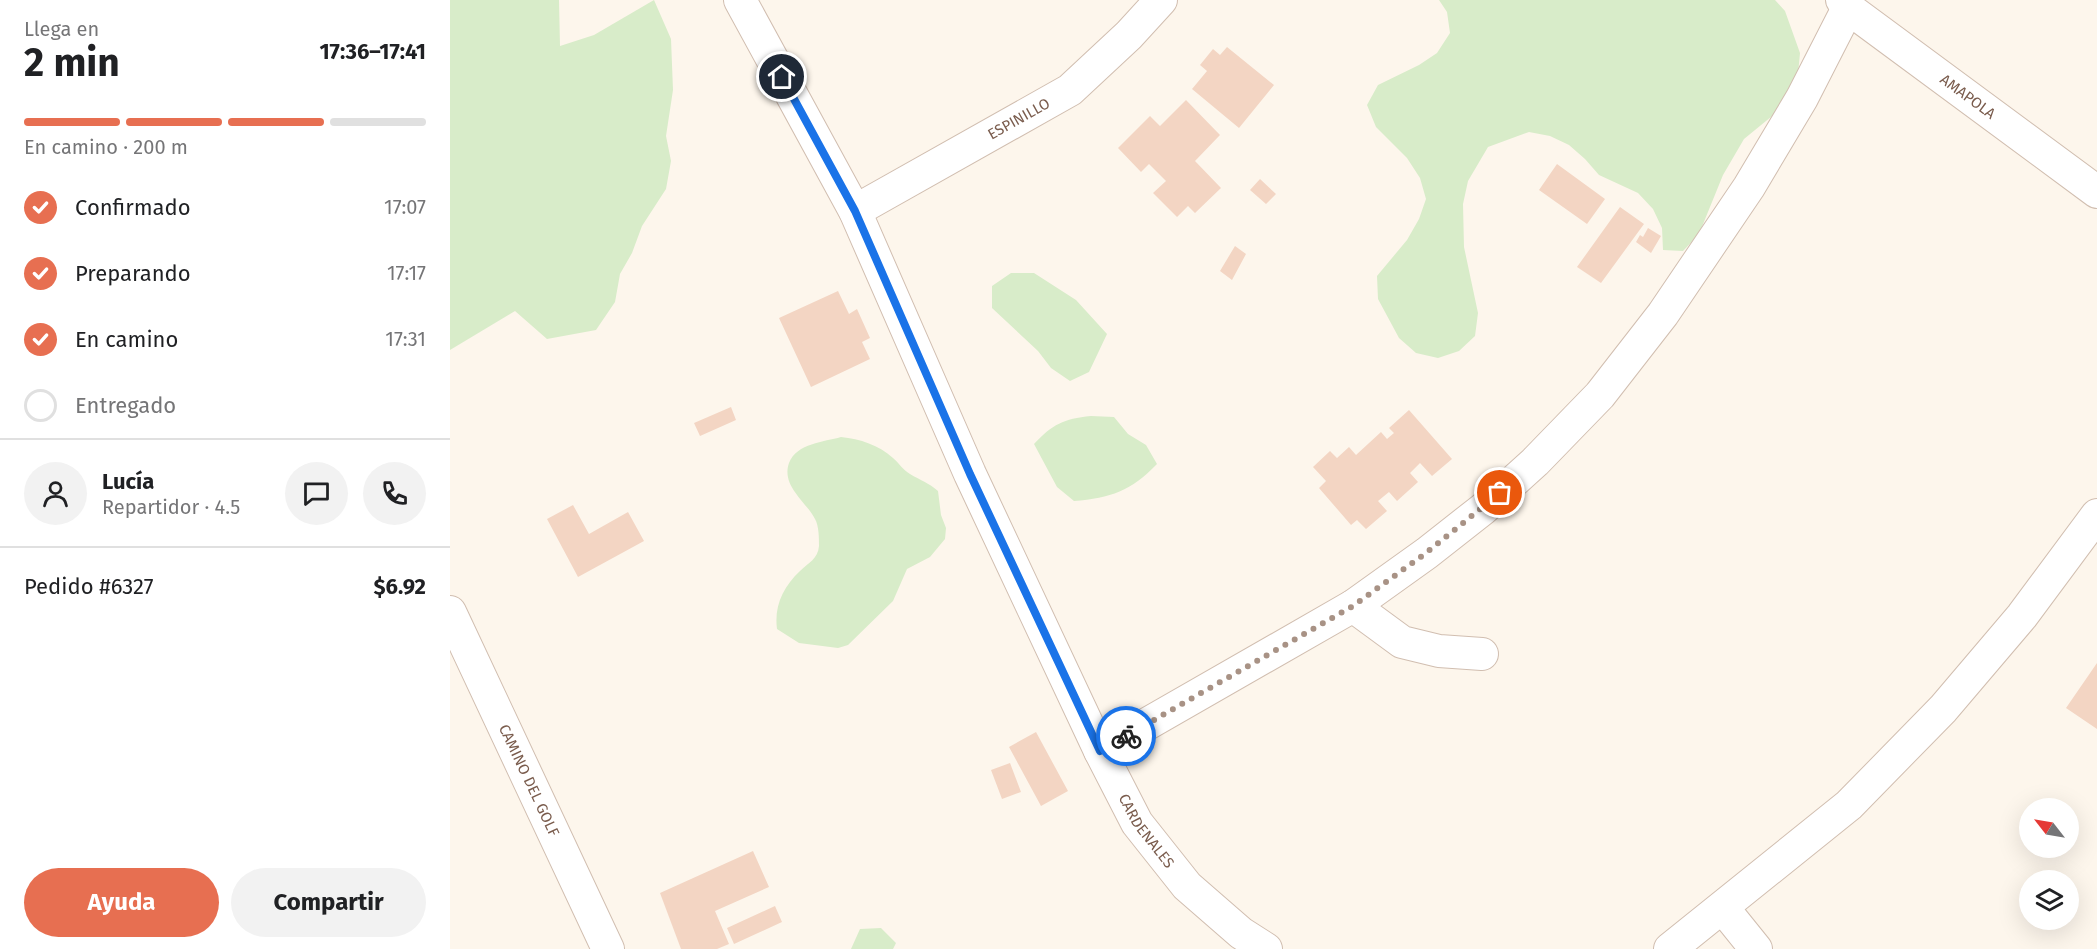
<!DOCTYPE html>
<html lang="es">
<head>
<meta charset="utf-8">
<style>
	body { margin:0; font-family:"Fira Sans",sans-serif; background:#f2f2f2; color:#202124; height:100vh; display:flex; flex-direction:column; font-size:22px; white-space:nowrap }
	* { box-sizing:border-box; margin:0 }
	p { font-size:20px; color:#757577 }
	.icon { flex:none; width:33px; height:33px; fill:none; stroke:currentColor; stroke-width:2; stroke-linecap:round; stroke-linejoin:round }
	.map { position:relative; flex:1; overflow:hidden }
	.side { display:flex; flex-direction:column; background:#fff; width:450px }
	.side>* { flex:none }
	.needle { width:39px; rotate:301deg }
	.buttons { position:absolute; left:1569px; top:798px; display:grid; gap:12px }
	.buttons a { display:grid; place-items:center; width:60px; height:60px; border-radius:50%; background:#fff; box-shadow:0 6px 24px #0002; font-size:30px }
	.pin { position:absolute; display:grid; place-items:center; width:51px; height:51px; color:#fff; margin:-26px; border:3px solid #fff; border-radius:50%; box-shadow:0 2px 6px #0007 }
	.courier { position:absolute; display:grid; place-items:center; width:60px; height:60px; margin:-30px; border:4px solid #1a73e8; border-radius:50%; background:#fff; color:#222; box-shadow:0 2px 8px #0007 }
	.head em { font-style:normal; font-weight:700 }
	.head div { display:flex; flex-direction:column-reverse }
	.head { display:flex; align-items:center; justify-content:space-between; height:102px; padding:0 24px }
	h1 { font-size:39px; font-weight:700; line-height:45px }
	.bar { display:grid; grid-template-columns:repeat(4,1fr); gap:9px 6px; align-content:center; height:72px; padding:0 24px }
	.bar i { height:8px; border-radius:4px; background:#e0e0e0 }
	.bar .current { background:#e76f51 }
	.bar p { grid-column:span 4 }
	.line { display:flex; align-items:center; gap:15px; padding:0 24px; border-top:2px solid #e0e0e0 }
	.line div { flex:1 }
	.round { display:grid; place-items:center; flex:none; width:63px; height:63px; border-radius:32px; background:#f2f2f2 }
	ol { padding:0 24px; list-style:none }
	li { display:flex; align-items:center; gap:18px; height:66px }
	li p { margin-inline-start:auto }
	li .icon { padding:6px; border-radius:50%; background:#e76f51; color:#fff; stroke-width:4 }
	li:last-child { color:#757577 }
	li i { width:33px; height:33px; border:3px solid #e0e0e0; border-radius:50% }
	.primary-button { display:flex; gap:12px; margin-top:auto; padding:12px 24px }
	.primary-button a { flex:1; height:69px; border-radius:36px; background:#e76f51; color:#fff; font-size:24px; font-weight:700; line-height:69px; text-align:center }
	.primary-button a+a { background:#f2f2f2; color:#202124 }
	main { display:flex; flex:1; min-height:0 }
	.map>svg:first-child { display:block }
	.green { fill:#d8ecc9 }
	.building { fill:#f3d5c3 }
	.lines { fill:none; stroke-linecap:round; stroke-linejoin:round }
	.minor-casing { stroke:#d1beb0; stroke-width:34 }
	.minor { stroke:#fff; stroke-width:32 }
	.done { stroke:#a89285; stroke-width:6; stroke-dasharray:0 10.8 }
	.route { stroke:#1a73e8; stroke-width:8 }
	.labels { text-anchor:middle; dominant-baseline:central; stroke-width:6; stroke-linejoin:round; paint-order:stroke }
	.street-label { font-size:15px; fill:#7a5c4d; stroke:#fffaf3 }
</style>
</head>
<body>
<main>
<section class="side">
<div class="head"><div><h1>2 min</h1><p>Llega en</p></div><em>17:36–17:41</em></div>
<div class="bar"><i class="current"></i><i class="current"></i><i class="current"></i><i></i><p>En camino · 200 m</p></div>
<ol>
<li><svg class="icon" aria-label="check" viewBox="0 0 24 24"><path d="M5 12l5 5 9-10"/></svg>Confirmado<p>17:07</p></li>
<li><svg class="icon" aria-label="check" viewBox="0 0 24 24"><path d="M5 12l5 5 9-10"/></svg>Preparando<p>17:17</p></li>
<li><svg class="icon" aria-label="check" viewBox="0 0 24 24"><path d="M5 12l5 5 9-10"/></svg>En camino<p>17:31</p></li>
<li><i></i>Entregado</li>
</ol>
<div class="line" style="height:108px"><a class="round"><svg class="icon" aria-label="person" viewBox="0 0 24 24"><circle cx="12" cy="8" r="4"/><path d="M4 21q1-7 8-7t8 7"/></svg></a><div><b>Lucía</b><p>Repartidor · 4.5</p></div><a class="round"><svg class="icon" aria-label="chat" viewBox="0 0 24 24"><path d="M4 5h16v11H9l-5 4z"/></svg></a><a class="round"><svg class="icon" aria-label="phone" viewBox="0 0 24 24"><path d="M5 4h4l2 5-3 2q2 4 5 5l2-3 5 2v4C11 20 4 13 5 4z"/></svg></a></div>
<div class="line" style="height:78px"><div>Pedido #6327</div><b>$6.92</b></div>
<div class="primary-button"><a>Ayuda</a><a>Compartir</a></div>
</section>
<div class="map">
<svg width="1647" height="949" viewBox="0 0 1647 949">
	<rect width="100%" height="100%" fill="#fdf6ec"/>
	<path class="green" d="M0,0H109L110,46L144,35L204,0L221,39L223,90L216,136L221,161L216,189L192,226L182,253L170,274L165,302L146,330L97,339L65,311L0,350Z
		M989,0H1325L1335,11L1350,53L1348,74L1327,112L1294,139L1273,175L1249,234L1233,251L1213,250L1212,228L1203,209L1188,193L1149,175L1135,159L1119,145L1100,136L1079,132L1038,147L1018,181L1013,204L1014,247L1028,313L1025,336L1009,351L988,358L966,353L949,338L928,299L927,276L957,240L969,219L976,199L970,178L957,158L926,127L917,105L928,85L969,65L987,53L1000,33L997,12Z
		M561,273H584L626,300L657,334L639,372L620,381L601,368L588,351L542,308V286Z
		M641,416L664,417L678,434L696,445L707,464C681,491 661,498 624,501L607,487L584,444C603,424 613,419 641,416Z
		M391,437C410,439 429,445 443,458C449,463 453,470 460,474C470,480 479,483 488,491L491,515L496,528L495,539L480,557L457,569L443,601L398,645L388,648L349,643L327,629C324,606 333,587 350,571C358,563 368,559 369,546C369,538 369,526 365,519C356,501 331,486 339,463C347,443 374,442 391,437Z
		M431,928L446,943L443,949H401L410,929Z"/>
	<path class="building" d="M777,47L824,85L789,128L742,89L757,71L750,65L763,49L770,55Z
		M736,100L770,135L745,161L771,188L745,213L738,206L727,217L703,193L716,181L699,164L691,172L668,148L700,116L710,126Z
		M1107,164L1155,199L1137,224L1089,190Z
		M810,179L826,194L816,204L800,190Z
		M1170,207L1194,224L1151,283L1127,267Z
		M1198,228L1211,236L1201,253L1186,242L1190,235L1193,237Z
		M785,246L796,254L782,280L770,271Z
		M388,291L399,314L407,309L420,338L412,342L420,359L361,387L329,318Z
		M281,407L286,420L250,436L244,423Z
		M959,410L1002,459L982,476L970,463L960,473L968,482L947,501L939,492L928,501L937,511L916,529L907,520L901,525L869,488L876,481L863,467L880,451L887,458L899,447L906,455L931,432L937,439L944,433L939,428Z
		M123,505L139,534L178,512L194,541L128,577L97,519Z
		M1647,663V729L1616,708Z
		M586,732L618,791L591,806L559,747Z
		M560,763L571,792L552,799L541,770Z
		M303,851L319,887L265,911L279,944L267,949H231L210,893Z
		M325,906L332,922L284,944L277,928Z"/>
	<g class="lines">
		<g class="minor-casing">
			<g id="minor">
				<path id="s1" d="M290,0L405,211L520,474L650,751L687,823L737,886L791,933L816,949"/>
				<path id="s2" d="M1392,0L1398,8L1647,192"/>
				<path id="s3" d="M405,211L620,90L679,35L711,0"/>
				<path d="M903,606L952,642L989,651L1032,654"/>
				<path id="s4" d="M0,612L158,949"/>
				<path d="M650,751L903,606L977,553L1033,509L1085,462L1150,395L1213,314L1299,187L1352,98L1398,8"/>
				<path d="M1273,908L1306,949"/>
				<path d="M1220,949L1399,805L1493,709L1572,616L1647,515"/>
			</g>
		</g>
		<use href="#minor" class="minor"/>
	</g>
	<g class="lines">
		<path class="done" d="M676,736L903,606L976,553L1050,493"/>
		<path class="route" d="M332,77L405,211L520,474L650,751L676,736"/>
	</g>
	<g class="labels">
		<g class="street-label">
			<text stroke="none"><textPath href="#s2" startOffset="159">AMAPOLA</textPath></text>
			<text stroke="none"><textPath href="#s3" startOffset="188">ESPINILLO</textPath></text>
			<text stroke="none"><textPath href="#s4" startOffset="186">CAMINO DEL GOLF</textPath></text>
			<text stroke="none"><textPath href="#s1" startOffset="926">CARDENALES</textPath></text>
		</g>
	</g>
</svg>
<div class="buttons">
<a><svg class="needle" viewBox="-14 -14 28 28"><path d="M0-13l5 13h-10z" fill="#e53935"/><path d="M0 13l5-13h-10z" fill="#757577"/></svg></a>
<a><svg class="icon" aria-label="layers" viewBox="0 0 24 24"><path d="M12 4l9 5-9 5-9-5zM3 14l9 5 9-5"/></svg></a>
</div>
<div class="pin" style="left:1050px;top:493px;background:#ea580c"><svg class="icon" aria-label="bag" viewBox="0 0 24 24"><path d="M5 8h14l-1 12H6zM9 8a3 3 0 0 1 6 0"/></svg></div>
<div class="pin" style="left:332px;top:77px;background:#1f2937"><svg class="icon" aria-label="home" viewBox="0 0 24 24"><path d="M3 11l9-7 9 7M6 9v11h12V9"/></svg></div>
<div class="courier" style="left:676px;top:736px"><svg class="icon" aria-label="bike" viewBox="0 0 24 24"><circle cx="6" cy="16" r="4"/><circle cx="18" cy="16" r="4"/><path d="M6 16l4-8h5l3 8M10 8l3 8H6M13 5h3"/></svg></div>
</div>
</main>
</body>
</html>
